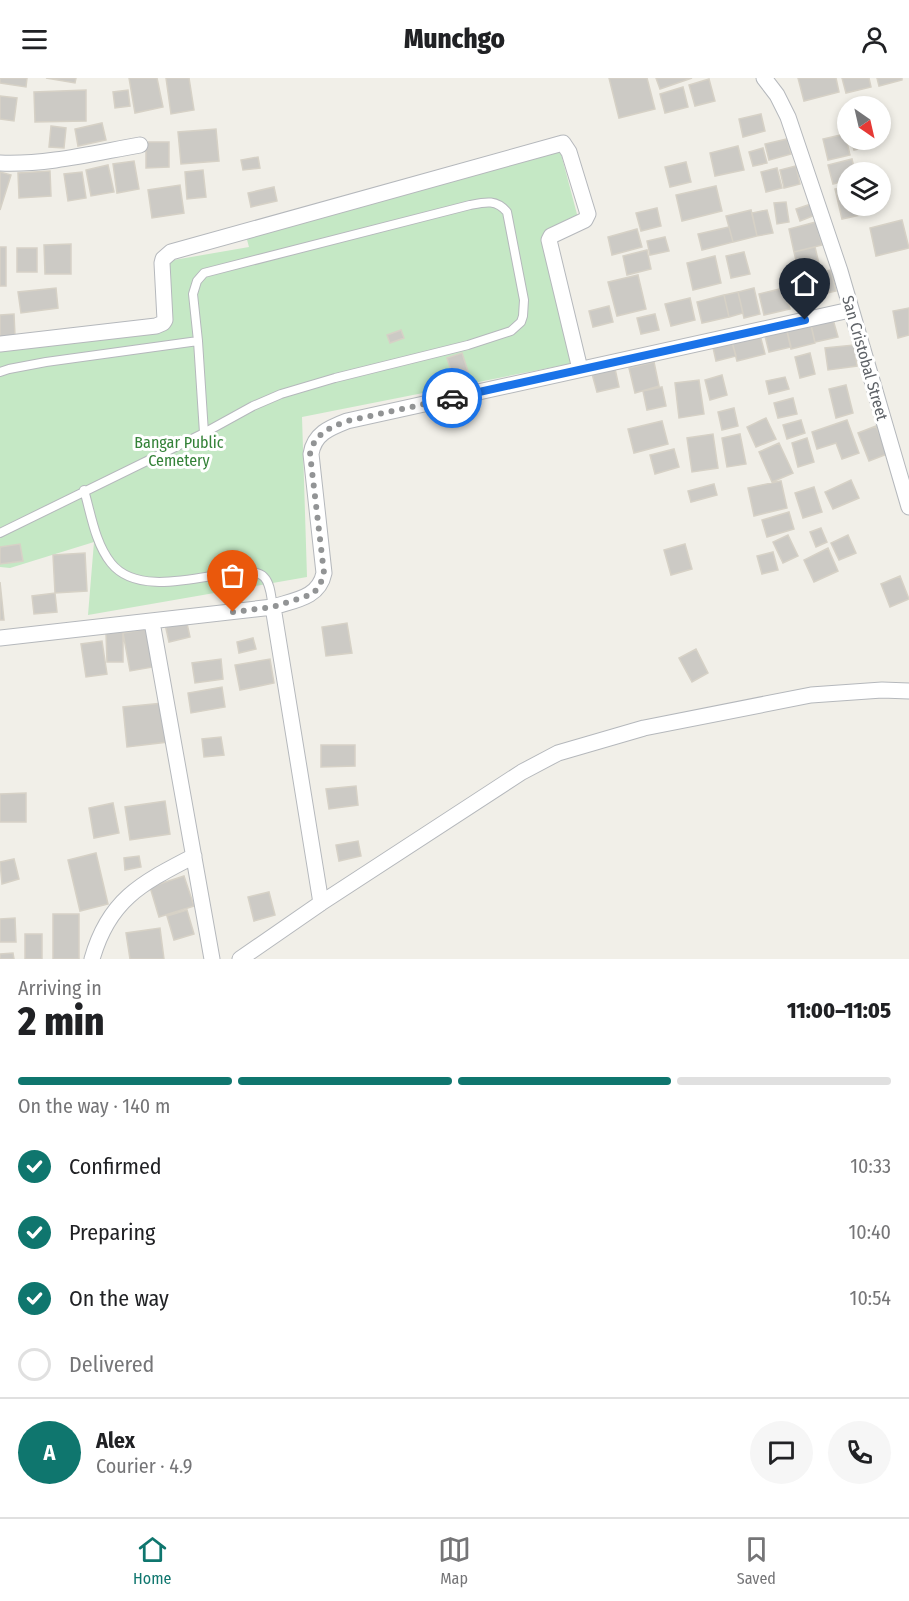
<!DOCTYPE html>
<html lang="en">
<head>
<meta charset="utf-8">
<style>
	body { margin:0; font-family:"Fira Sans Condensed",sans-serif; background:#f6f6f6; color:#202124; height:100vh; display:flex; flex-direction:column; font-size:22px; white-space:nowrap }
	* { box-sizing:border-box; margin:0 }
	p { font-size:20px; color:#757577 }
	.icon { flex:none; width:33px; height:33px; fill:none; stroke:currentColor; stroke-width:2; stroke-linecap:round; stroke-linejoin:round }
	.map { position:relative; height:881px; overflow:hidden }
	.sheet { display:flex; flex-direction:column; background:#fff; flex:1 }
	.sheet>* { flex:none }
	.needle { width:39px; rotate:146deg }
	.buttons { position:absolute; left:837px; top:18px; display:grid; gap:12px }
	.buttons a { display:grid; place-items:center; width:54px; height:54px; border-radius:50%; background:#fff; box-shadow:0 3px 9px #0003; font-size:30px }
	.pin { position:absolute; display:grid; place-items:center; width:51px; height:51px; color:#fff; margin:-62px -26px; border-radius:50% 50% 50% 0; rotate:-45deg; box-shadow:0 0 6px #0007 }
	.pin .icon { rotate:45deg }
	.courier { position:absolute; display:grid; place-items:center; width:60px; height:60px; margin:-30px; border:4px solid #1a73e8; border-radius:50%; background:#fff; color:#222; box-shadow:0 2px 8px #0007 }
	.head em { font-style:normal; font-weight:800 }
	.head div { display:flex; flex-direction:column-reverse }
	.head { display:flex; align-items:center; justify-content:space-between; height:102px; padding:0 18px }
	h1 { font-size:39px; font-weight:800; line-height:45px }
	.bar { display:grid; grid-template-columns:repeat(4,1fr); gap:9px 6px; align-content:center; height:72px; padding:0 18px }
	.bar i { height:8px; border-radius:4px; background:#e0e0e0 }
	.bar .selected { background:#0f766e }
	.bar p { grid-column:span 4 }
	.line { display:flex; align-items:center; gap:15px; padding:0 18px; border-top:2px solid #e0e0e0 }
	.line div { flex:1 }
	.round { display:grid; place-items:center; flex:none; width:63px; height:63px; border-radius:32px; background:#f6f6f6 }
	ol { padding:0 18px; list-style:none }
	li { display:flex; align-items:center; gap:18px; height:66px }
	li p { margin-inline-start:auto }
	li .icon { padding:6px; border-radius:50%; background:#0f766e; color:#fff; stroke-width:4 }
	li:last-child { color:#757577 }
	li i { width:33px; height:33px; border:3px solid #e0e0e0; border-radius:50% }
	header { display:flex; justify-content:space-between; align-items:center; height:78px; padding:0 18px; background:#fff; font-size:27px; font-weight:800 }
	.tabs { display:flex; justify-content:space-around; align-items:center; height:84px; border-top:2px solid #e0e0e0; background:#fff; font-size:16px; color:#757577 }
	.tabs a { display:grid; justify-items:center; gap:3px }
	.tabs .selected { color:#0f766e }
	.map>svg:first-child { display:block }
	.green { fill:#c5e8c5 }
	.building { fill:#cccac5; stroke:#d6d1c6; stroke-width:1.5 }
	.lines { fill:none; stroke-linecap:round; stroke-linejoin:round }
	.service-casing { stroke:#b5b8bc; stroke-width:10 }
	.minor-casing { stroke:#b5b8bc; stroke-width:17 }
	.service { stroke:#fff; stroke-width:8 }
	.minor { stroke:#fff; stroke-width:15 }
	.done { stroke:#929495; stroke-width:6; stroke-dasharray:0 10.8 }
	.route { stroke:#1a73e8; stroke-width:8 }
	.labels { text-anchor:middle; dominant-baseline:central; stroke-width:6; stroke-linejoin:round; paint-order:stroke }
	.street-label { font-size:16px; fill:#5f6368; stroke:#fff }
	.park-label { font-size:16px; fill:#348238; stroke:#fff }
</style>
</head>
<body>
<header><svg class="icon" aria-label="menu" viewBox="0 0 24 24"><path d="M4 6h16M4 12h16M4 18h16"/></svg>Munchgo<svg class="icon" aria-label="person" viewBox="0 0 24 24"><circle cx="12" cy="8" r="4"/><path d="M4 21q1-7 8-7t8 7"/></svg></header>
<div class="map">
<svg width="909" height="881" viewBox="0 0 909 881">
	<rect width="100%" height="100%" fill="#f1efe8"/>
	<path class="green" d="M560,72L578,140L541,161L574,285L302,339L307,499L88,537L94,464L10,490L0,489V271L168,250V183L249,169L246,158Z"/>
	<path class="building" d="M0,0H27L26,9L0,5Z
		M46,0H76L75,5Z
		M129,0H157L163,29L135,35Z
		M166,0H189L194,32L171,36Z
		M609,0H647L655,31L619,40Z
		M656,0H692L660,11Z
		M798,0H836L839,14L804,23Z
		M842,0H869L871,9L846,15Z
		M877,0H902V2L879,8Z
		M709,1L715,23L695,28L689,7Z
		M683,9L688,29L665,35L660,16Z
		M86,12V43L35,44L34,14Z
		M128,12L130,28L115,30L113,14Z
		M0,18L17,20L14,43L0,41Z
		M761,36L765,53L743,59L739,41Z
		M102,45L106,62L78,68L75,51Z
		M51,48L66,50L64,70L49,69Z
		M216,51L219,83L181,86L178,54Z
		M845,56L850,77L828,82L823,61Z
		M787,61L791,76L769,82L765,66Z
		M851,62H878L879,66L854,72Z
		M146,64H169V89L146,90Z
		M738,68L744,92L715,98L710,75Z
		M763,70L767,85L753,88L749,74Z
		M258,79L260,90L243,92L241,82Z
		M852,81L855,94H848V102L833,106L828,87Z
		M134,83L139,111L117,115L113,86Z
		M686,84L691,104L670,109L665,89Z
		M108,87L114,114L91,118L86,92Z
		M796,88L800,106L784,110L780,92Z
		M777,90L782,110L766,114L761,94Z
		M203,92L206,119L187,121L185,94Z
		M50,93L51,118L19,120L18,95Z
		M0,94L11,97L0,132Z
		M82,94L86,120L68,123L64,96Z
		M180,107L184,135L152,140L148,112Z
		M716,108L722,133L682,143L676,117Z
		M848,108V128H863L865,136L842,141L835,111Z
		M274,109L277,123L251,129L248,115Z
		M786,124L789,144L777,146L774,125Z
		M811,126L815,137L800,143L796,131Z
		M657,130L661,148L641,153L636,135Z
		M751,132L757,158L733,164L726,138Z
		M767,132L773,155L757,158L752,135Z
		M902,142L909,170L876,178L870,150Z
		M816,144L822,167L794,174L789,151Z
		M729,149L733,164L702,172L698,156Z
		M637,151L642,169L612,177L608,159Z
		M665,159L669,173L650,177L647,163Z
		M71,166V196H45L44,167Z
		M0,169H6V208H0Z
		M815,169L820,190L799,195L794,174Z
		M17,170H37V194H17Z
		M647,172L651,191L627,197L623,178Z
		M744,174L750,196L731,200L726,178Z
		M715,178L721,205L693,212L687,185Z
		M831,192L836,213L814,218L809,197Z
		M638,197L646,231L617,238L608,204Z
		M56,210L58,230L21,235L18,214Z
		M754,210L760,236L744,240L738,214Z
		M784,210L790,231L764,237L759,216Z
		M738,214L743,235L729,239L724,217Z
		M724,217L729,239L702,245L697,224Z
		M690,220L695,242L671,248L665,226Z
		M609,228L613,244L593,249L589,233Z
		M909,230V257L898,260L893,233Z
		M14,236L15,258L0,259V237Z
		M655,236L659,252L641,256L637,240Z
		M832,238L838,259L815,264L810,243Z
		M810,243L815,265L791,271L786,249Z
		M786,249L791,269L769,274L764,254Z
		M401,252L404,260L390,265L387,257Z
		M759,253L765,276L737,283L731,260Z
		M731,260L736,278L716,283L712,265Z
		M854,267L857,288L828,292L825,270Z
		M462,275L472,306L457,311L447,280Z
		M810,275L815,296L800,300L795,279Z
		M654,284L659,308L635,315L629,290Z
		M614,286L619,309L597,314L591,292Z
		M722,297L727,317L710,322L705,302Z
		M785,299L789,311L769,316L766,303Z
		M699,302L704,336L679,340L675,305Z
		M846,307L853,335L836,340L829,311Z
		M662,309L666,328L647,332L643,313Z
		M793,320L797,336L778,340L774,325Z
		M734,330L738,348L722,352L718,334Z
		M766,340L776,361L756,369L747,349Z
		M801,342L805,355L787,361L783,347Z
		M847,342L859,375L842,381L836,365L817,371L812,354Z
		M662,343L668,366L634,375L628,351Z
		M876,348L887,376L869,383L858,355Z
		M713,356L718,390L692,394L687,360Z
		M740,356L746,386L727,389L722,360Z
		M807,360L814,384L798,389L792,365Z
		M779,365L793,395L772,404L759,374Z
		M674,371L679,389L655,396L650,377Z
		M851,402L859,420L833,431L825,414Z
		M781,403L787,430L754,438L748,410Z
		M714,406L717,417L691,424L688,413Z
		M814,409L822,434L803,440L795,415Z
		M789,434L794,451L767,459L762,442Z
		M821,450L827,464L816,469L810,454Z
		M788,457L798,478L783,485L773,464Z
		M848,457L856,475L839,482L831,465Z
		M20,466L23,483L0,486V469Z
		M685,466L692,491L671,497L664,472Z
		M828,470L838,493L814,504L804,482Z
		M773,474L778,492L762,496L757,478Z
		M85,475L87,513L55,515L53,477Z
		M900,498L909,521L890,529L881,506Z
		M0,504L4,542H0Z
		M55,515L57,534L34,536L32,518Z
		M186,541L190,559L169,564L165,546Z
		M347,545L352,575L326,578L322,549Z
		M147,551L153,589L130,593L123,555Z
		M123,554V584H107L106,555Z
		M253,560L256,571L239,575L237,564Z
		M102,563L107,596L86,599L81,566Z
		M696,571L708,595L692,604L679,580Z
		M221,581L223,601L195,605L192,585Z
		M270,581L274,605L240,612L235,587Z
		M222,609L225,629L191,635L188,615Z
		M163,625L168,664L127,669L123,629Z
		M221,659L224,677L204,679L202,661Z
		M321,667H355V688L321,689Z
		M356,708L358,727L329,731L326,711Z
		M26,715V744H0V716Z
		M165,723L170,756L130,762L125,729Z
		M113,725L119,755L94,760L89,730Z
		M358,763L361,778L339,783L336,767Z
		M96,775L108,826L80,833L68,782Z
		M139,778L141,789L125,792L124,780Z
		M14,781L19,801L2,806L0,784Z
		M184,798L194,828L159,839L150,809Z
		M269,814L275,837L254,843L248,819Z
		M187,832L194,856L174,862L167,838Z
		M53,836H79V881H53Z
		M15,840L16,864H0V841Z
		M160,850L164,881H130L126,855Z
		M25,856H42V881H25Z
		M13,875L14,881H0V876Z"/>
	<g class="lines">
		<g class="service-casing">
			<path id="service" d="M0,294L9,291L46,284L198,263
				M84,412C91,436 95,465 111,485C147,530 244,478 264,499C271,506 271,520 273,529
				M0,455L204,355L253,328L281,316L335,300L468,267L511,253L521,244L523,238L524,222L507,134C496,121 485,124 470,127L204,195L197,203L193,216L198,263L204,355"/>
		</g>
		<g class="minor-casing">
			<path id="minor" d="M764,0L777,17L788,39L840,193L909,429
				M0,85C47,87 94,75 140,67
				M0,266L156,248L163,245L165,242L162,185L163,181L171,174L563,65L569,74L588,136L585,142L551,158L549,162L580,291
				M273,529L321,825
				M152,544L212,881
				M0,560L273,529C295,522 319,520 324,495L311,376C314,356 329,350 347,343L850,232
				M92,881C109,821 142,805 194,778
				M240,881L321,825L522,694L558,675L644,650L811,617L882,612L909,613"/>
		</g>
		<use href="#service" class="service"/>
		<use href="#minor" class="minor"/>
	</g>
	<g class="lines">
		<path class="done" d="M233,534L273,529L313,516L320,507L324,495L310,376C314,356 329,350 347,343L452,320"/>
		<path class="route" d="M452,320L805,242"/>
	</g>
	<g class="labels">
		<g class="street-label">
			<text transform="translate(865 280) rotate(74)">San Cristobal Street</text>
		</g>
		<g class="park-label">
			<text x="179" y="364">Bangar Public<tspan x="179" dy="18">Cemetery</tspan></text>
		</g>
	</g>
</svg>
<div class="buttons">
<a><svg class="needle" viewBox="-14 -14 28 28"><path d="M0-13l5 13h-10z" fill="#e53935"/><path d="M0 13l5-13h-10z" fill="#757577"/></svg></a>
<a><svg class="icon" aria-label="layers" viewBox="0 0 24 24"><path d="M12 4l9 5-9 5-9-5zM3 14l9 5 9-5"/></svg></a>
</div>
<div class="pin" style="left:233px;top:534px;background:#ea580c"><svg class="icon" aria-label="bag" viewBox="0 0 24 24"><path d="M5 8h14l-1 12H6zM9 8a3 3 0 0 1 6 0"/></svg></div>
<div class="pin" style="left:805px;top:242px;background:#1f2937"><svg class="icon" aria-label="home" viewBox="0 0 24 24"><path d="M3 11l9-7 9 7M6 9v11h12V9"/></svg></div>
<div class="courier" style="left:452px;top:320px"><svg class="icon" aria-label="car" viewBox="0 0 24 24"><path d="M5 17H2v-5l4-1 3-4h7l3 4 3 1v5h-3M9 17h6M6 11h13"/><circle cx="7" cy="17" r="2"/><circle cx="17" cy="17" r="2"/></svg></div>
</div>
<section class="sheet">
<div class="head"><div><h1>2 min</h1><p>Arriving in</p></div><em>11:00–11:05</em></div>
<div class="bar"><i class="selected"></i><i class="selected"></i><i class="selected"></i><i></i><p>On the way · 140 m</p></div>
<ol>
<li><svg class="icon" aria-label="check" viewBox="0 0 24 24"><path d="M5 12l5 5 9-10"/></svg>Confirmed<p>10:33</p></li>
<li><svg class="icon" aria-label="check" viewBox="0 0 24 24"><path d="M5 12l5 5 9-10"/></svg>Preparing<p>10:40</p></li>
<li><svg class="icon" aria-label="check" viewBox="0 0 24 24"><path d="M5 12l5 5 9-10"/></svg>On the way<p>10:54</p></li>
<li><i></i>Delivered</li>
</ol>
<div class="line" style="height:108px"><b class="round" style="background:#0f766e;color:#fff">A</b><div><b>Alex</b><p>Courier · 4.9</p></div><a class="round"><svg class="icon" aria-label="chat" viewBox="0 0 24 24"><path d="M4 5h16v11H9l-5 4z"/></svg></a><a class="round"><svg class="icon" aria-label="phone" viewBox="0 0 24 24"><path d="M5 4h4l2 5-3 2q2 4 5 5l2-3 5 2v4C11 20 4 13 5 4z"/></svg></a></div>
</section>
<nav class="tabs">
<a class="selected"><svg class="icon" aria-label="home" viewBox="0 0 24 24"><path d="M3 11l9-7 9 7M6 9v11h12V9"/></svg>Home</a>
<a><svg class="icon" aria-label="map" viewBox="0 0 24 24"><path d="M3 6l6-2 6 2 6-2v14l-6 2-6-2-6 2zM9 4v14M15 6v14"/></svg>Map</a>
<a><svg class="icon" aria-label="saved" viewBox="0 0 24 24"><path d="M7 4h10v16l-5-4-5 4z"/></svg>Saved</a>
</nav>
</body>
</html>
